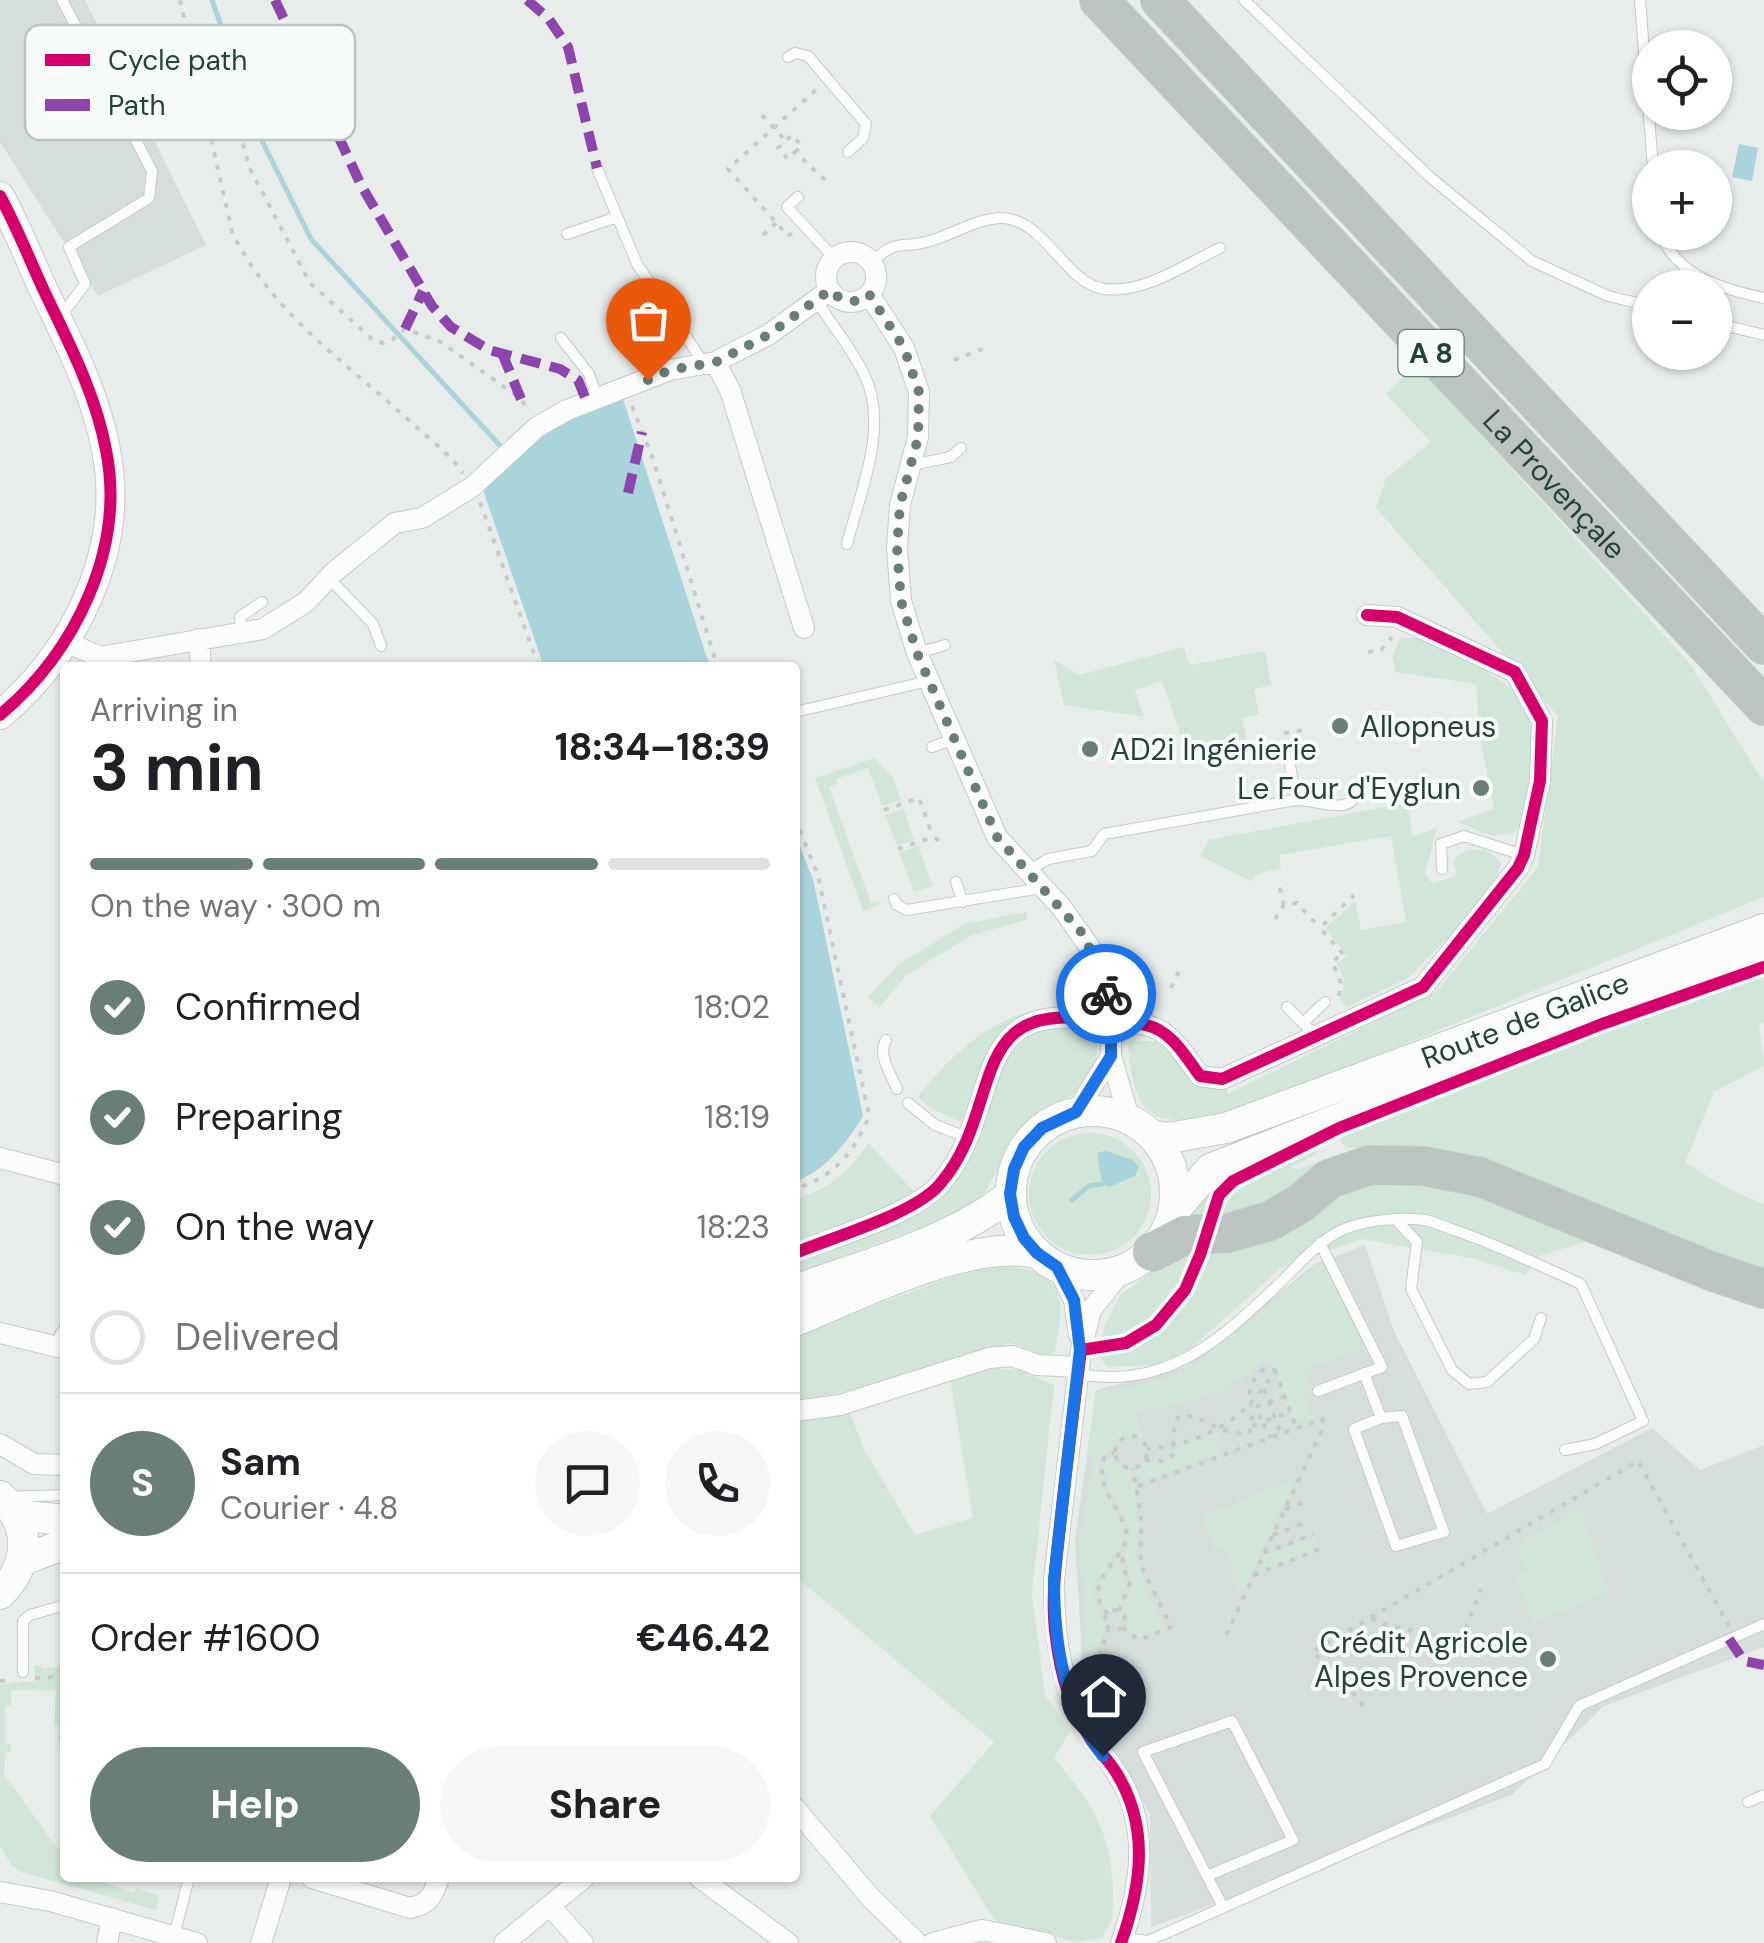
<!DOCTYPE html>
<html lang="en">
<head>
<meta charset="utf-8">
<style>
	body { margin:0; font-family:"DM Sans",sans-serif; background:#f6f6f6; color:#202124; height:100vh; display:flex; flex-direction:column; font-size:38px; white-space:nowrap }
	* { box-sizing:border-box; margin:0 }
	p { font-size:32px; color:#757577 }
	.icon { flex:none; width:55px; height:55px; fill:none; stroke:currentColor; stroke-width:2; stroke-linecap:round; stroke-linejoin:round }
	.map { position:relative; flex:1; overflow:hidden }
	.drawer { position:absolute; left:60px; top:662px; width:740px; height:1220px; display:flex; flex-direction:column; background:#fff; border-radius:10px; box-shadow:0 2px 8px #0004 }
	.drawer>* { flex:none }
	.fabs { position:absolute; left:1632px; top:30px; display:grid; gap:20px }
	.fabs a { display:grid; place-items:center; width:100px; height:100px; border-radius:50%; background:#fff; box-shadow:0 2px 8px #0004; font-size:50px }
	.pin { position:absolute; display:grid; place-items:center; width:85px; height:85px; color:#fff; margin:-102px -42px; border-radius:50% 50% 50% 0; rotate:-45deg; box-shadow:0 0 10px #0007 }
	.pin .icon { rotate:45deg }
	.courier { position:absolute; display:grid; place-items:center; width:100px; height:100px; margin:-50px; border:8px solid #1a73e8; border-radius:50%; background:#fff; color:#222; box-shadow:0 2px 12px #0007 }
	.overview em { font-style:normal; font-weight:700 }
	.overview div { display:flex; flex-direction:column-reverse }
	.overview { display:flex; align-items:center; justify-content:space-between; height:170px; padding:0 30px }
	h1 { font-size:65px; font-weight:700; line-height:75px }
	.bar { display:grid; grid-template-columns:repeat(4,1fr); gap:15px 10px; align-content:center; height:120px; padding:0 30px }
	.bar i { height:12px; border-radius:8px; background:#e0e0e0 }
	.bar .on { background:#697e78 }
	.bar p { grid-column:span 4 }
	.line { display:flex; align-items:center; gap:25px; padding:0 30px; border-top:2px solid #e0e0e0 }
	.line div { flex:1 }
	.round { display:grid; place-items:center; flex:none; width:105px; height:105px; border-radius:52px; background:#f6f6f6 }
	ol { padding:0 30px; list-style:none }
	li { display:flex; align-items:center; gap:30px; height:110px }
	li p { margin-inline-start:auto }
	li .icon { padding:10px; border-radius:50%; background:#697e78; color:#fff; stroke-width:4 }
	li:last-child { color:#757577 }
	li i { width:55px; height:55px; border:5px solid #e0e0e0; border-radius:50% }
	.primary-button { display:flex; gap:20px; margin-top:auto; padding:20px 30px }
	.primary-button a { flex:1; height:115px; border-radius:60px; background:#697e78; color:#fff; font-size:40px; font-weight:700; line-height:115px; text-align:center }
	.primary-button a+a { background:#f6f6f6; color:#202124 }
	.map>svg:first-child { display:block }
	.built { fill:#d6dedb }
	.green { fill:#d1e6d8 }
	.water { fill:#a9d4db }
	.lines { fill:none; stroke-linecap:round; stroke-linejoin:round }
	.stream { stroke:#a9d4db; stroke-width:5 }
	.service-casing { stroke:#c5cac8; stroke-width:12 }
	.minor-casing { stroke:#c5cac8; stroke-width:22 }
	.tertiary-casing { stroke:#c5cac8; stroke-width:30 }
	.secondary-casing { stroke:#c3cbc8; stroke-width:32 }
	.motorway-casing { stroke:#c3ccc9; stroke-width:40 }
	.path { stroke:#c3ccca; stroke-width:4; stroke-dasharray:5 8; stroke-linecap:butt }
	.service { stroke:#fcfcfc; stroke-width:10 }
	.minor { stroke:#fcfcfc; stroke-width:20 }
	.tertiary { stroke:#fcfcfc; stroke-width:28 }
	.secondary { stroke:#fcfcfc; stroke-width:30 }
	.motorway { stroke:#bcc4c2; stroke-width:38 }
	.quiet { stroke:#8e44ad; stroke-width:10; stroke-dasharray:20 10; stroke-linecap:butt }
	.cycleway-casing { stroke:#f7fbf9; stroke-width:19 }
	.cycleway { stroke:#d6006c; stroke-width:12 }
	.done { stroke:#697e78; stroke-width:10; stroke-dasharray:0 18 }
	.route { stroke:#1a73e8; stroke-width:12 }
	.poi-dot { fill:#697e78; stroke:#f7fbf9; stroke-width:4 }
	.labels { text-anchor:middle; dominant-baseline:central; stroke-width:8; stroke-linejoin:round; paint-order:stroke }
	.shield { fill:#f7fbf9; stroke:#637a73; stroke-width:2.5 }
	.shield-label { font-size:28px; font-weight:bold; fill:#24423a }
	.street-label { font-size:30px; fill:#24423a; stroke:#f7fbf9 }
	.poi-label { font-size:30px; fill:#24423a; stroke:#f7fbf9; text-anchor:start }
	.key { fill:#f7fbf9; stroke:#b8c4c0; stroke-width:2.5 }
	.key-label { font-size:28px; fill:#24423a }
</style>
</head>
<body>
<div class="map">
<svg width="1764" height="1943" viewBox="0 0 1764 1943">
	<rect width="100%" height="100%" fill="#e8edeb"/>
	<path class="built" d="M0,0H85L206,245L98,296L0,142Z
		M1365,1245L1394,1331L1487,1514L1652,1428L1700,1470L1764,1445V1647L1604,1706L1512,1795L1151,1927L1150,1815L1084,1690L1075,1541L1096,1390L1186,1367L1315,1264Z"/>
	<path class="green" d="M1416,364L1691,665L1764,783V897L1234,1114C1162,1125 1135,1130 1128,1046L1131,1041H1162C1182,1067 1189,1088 1226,1088L1228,1094L1437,991L1538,867L1558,716L1376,508L1386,478L1431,442L1386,394Z
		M1400,638H1421L1474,661L1514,691L1534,731L1532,786L1524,823L1513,834L1492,836L1458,822L1494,809L1480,738L1476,684L1396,672L1392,656Z
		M1184,647L1189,665L1265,651L1271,685L1254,689L1259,714L1242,718L1249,751L1190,762L1162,681L1135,690L1144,717L1064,705L1054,660L1079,675Z
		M875,758L893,778L901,800L882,806L868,768L836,779L837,784L829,787L871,903L880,901L881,904L863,911L815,778Z
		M1407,803L1413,837L1437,828L1425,874L1433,884L1457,875L1453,861C1467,845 1488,846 1501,863L1498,874L1467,918L1408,978L1347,1007L1340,1000C1346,986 1344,977 1337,964L1347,955L1325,929L1355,901L1361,930L1406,922L1391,836L1279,855L1281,868L1258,874L1251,881L1201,856L1208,840Z
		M904,809L914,840L897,846L885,815Z
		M918,846L933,886L914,892L899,852Z
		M1026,912L1028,919L970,936L906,975L880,1007L868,997L898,965L964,924Z
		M1764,976V1022L1759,1024L1764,1066L1714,1092L1685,1163L1733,1191L1764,1204V1281L1429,1156L1347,1147L1340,1142L1341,1134L1693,1000Z
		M1059,1006C988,1028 984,1059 961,1122L932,1109L918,1097C954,1050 998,1011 1059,1006Z
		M1052,1024H1083C1087,1027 1092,1030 1094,1035C1105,1054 1086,1086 1070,1096C1055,1106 1035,1112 1023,1125C1000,1152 997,1187 968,1210L795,1274V1261C836,1244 928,1215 954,1182C999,1126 974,1058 1052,1024Z
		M1029 1194a61 61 0 1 1 122 0a61 61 0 1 1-122 0Z
		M869,1143L914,1192L884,1209L795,1241V1200C832,1186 846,1175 869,1143Z
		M1313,1147L1317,1148V1154L1291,1167L1298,1169L1321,1161L1325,1164L1252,1220L1188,1222C1198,1172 1271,1157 1313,1147Z
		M1419,1176L1601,1237L1539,1256L1525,1275L1475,1259L1362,1239L1281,1268L1188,1351L1155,1365L1108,1367L1099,1357L1105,1325L1120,1295L1177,1254L1204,1247L1247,1248L1278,1237L1338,1189Z
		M1320,1262L1326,1268L1362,1348L1304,1370L1312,1391L1303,1395L1311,1418L1296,1423L1271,1358C1259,1363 1250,1373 1239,1380C1206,1400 1170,1407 1133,1411L1143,1438L1124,1436L1117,1440L1112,1450L1099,1457C1096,1492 1117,1506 1124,1535L1118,1552L1094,1583V1599L1106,1627L1094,1656L1087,1661L1080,1541L1095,1452L1087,1455L1096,1392L1150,1384L1192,1367Z
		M986,1264C1013,1265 1056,1269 1060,1303C1062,1318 1057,1337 1055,1352L1046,1357L1011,1343L849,1397L795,1403V1335Z
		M984,1367L1020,1370L1054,1385L1032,1594L1045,1695L1070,1731L1054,1758C1090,1801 1110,1828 1113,1886C1113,1910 1116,1917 1101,1938L1076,1942L995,1921L930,1816L994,1742L795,1576V1420L816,1419L849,1410L864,1449L915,1535L973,1518L950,1379Z
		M1218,1432L1227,1436L1215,1440L1218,1453L1142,1482L1138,1468L1147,1462L1157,1464L1171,1460L1177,1448Z
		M1115,1456L1119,1465L1129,1470L1138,1514L1136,1561L1145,1587L1164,1626L1140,1638L1127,1626L1128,1616L1123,1610L1133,1585L1125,1556L1131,1534L1129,1524L1108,1487L1105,1462Z
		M1295,1479L1243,1591L1238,1592L1232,1575L1235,1568L1225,1547H1214L1202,1517Z
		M1580,1509L1608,1592L1534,1623L1516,1576L1527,1571L1517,1547Z
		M1315,1537L1318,1548L1258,1572L1265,1555Z
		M1119,1561L1126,1585L1117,1609L1107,1611C1092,1587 1105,1580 1119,1561Z
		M41,1665L42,1668L60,1667L61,1671H65V1759L60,1751L59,1727L54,1726L56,1691L11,1690V1706L5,1707V1744L11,1745V1752H5L4,1774L65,1859V1878H101V1881L134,1893L136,1888L159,1896L156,1910L21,1872L11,1865L0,1845V1684L35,1681L34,1666Z"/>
	<path class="water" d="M1739,144L1758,148L1752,181L1732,177Z
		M622,396L705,652L711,667H544L482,487L543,430Z
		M795,834L813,879L863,1116C846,1144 827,1169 795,1182Z
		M1106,1151L1133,1160L1139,1167L1135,1176L1109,1187L1102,1184L1097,1153Z"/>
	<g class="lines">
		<path class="stream" d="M212,0L260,137L311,239L505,451
			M1072,1200L1089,1186L1102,1184"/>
		<g class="service-casing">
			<path id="service" d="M1244,0L1431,178L1532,261L1608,296L1650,306
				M1640,0L1653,168
				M788,57L795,53L808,56L866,124L863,138L848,152
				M597,168L637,264L703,362
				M798,197L787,207L834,258
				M1660,232C1676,276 1722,289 1764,298
				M567,234L617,217
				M871,262C903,235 901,251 933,240C955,233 977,219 1000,218C1045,217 1065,285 1105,289C1144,294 1186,264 1220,248
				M817,301C832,326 852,348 864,374C890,425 860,493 847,544
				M59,319L85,284L69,247L149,198L152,171L62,0
				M1715,323L1764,335
				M561,338L589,374L597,398
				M912,465L951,457L961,448
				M329,578L373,624L381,646
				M241,632L240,617L262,602
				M918,653L945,645
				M795,712L929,681
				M932,747L954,739
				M1296,800C1318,799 1354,820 1358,786
				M1442,869L1441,844L1464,836L1523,855
				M1028,871L1048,859L1092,851L1104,834L1296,800L1290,765
				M956,882L963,902
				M894,899L897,905L907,910L1042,888
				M1287,1007L1316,1036
				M1303,1023L1325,1002
				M886,1040C877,1054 891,1074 897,1089
				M908,1103L935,1125L969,1138
				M1398,1222L1417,1242L1411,1289L1452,1370L1469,1384L1487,1382L1534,1339L1541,1318
				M1364,1373L1381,1418L1354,1429L1396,1546L1444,1532L1402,1416L1381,1418
				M1079,1374C1169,1391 1223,1337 1284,1279C1302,1261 1319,1241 1342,1230C1363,1220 1402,1217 1425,1220C1434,1222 1445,1227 1454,1230C1498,1245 1539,1265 1581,1284L1643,1421L1595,1444L1565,1450
				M1318,1391L1382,1367L1320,1243
				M6,1497L65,1495
				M23,1672V1621L30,1615L65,1605
				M1748,1802L1764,1795
				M1207,1876L1293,1840L1232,1721L1143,1752L1223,1907
				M174,1936L189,1878
				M1123,1938L1148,1941L1545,1764L1579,1706L1764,1624"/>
		</g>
		<g class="minor-casing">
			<path id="minor" d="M826 277a25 25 0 1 1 50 0a25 25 0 1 1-50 0Z
				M869,294L904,348L919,392L918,437L900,505L897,548L901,601L917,653L997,837L1062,908L1093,952L1111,1023V1056L1129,1118
				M715,362L730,390L804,628
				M199,639L201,668
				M66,642L100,657L263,629L306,602L334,572L395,523L422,518L472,487L537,427L567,410L670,370L715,362L768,335L830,290
				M1076,1112L1111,1056
				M0,1158L65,1175
				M795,1253C833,1237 915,1214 940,1184C1007,1107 960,993 1108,1022C1120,1025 1134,1022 1146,1025C1172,1031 1185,1056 1200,1076L1222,1079L1423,987L1518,868L1524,855L1540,781L1542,721L1515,672L1397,617L1367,615
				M1057,1267L1074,1300L1079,1335
				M0,1333L62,1348L65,1336
				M795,1411L840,1405L989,1358L1012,1356L1037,1365L1079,1367
				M0,1444L34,1464L65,1465
				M795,1808L870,1897L917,1943
				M312,1878L410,1908C430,1904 433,1895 439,1878
				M700,1878L788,1943
				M0,1892L50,1901L197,1943
				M550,1906L583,1943
				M107,1943L112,1918
				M261,1943L281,1878
				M504,1943L584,1878
				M933,1943L982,1930L1046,1943
				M1121,1943C1141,1887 1151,1825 1116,1772C1103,1752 1088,1736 1078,1714C1058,1671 1054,1626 1054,1579L1081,1350L1091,1310L1123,1270"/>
		</g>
		<g class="tertiary-casing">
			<path id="tertiary" d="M0,196C17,227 30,261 45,293C69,343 96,395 106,450C126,549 75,652 0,715"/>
		</g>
		<g class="secondary-casing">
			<path id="secondary" d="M1011 1193a82 82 0 1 1 164 0a82 82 0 1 1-164 0Z
				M1153,1136L1169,1138L1226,1128L1764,929
				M1175,1210L1210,1169L1517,1049L1764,958
				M795,1290C863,1265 956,1241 1011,1194
				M795,1321C860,1295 969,1238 1037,1253
				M0,1496C32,1526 30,1564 0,1594
				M17,1515L65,1520
				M23,1560L65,1544"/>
		</g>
		<g class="motorway-casing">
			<g id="motorway">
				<path id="s1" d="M1099,0L1764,706"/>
				<path d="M1160,0L1764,645"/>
				<path d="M1152,1252L1185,1235L1228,1233L1270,1221L1301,1203L1329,1179L1370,1165L1423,1166L1480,1177L1711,1271L1764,1289"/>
			</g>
		</g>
		<path class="path" d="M180,0L232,232C272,314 347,363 413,424C430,439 449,454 463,473
			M199,83L236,116L249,167L310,283L373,340L383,343L392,340L405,329L441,342L521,399L528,411
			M762,115L786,141
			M795,152L802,146L792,135L778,148L788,159L795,152L827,182
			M792,233L788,236L728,169L817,89
			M763,235L776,223
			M954,360L985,348
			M632,406L653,459L718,668
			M480,502L539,668
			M1368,652L1381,650L1392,637
			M1284,733L1305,730
			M884,810L919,798L933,837
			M795,818L818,876L869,1115C857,1149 832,1180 795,1188
			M898,849L933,837L940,841
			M1280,888L1284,905L1297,903L1320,928
			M1275,919L1284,905
			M1343,954L1320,928L1354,895
			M1171,988L1181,967
			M1339,996L1341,983L1332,962L1345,952
			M1275,1370L1296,1427
			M1264,1389L1281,1434
			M1285,1396L1256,1407L1262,1422L1291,1412
			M1252,1426L1262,1422L1271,1438
			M1115 1452a16 16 0 1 1 32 0a16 16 0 1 1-32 0Z
			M1145,1460L1162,1461L1173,1455C1174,1443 1172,1424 1180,1415C1206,1416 1222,1437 1249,1433C1260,1406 1236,1392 1264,1369L1275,1370C1246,1420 1205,1443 1147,1449
			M1138,1486L1322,1419L1324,1426L1226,1635
			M1285,1509L1302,1503
			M1273,1535L1309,1521
			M1264,1553L1314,1534
			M1254,1575L1320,1549
			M1105 1620a10 10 0 1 1 20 0a10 10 0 1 1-20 0Z
			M1119,1611L1130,1582L1123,1568L1122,1550
			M1108,1614C1081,1585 1116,1567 1127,1539C1126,1509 1091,1489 1105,1456L1114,1453
			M1371,1618L1389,1626L1492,1647
			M1109,1627L1097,1665L1122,1727
			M1122,1627L1139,1640L1171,1627L1141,1565V1517L1133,1468
			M1461,1641L1481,1589
			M35,1678L65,1676
			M0,1681L10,1680
			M1363,1706L1341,1676L1312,1652L1638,1461L1729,1626
			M59,1737H65"/>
		<use href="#service" class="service"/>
		<use href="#minor" class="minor"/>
		<use href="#tertiary" class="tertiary"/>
		<use href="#secondary" class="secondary"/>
		<use href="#motorway" class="motorway"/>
		<path class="quiet" d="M275,0L361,185L432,306L451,327L489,350L560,369L578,380L587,402
			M527,0L548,18L568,47L597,168
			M405,329L423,291
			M502,353L521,399
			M628,493L642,432
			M1729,1639L1744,1661L1764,1665"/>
		<g class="cycleway-casing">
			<path id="cycleway" d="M0,196C17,227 30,261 45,293C69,343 96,395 106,450C126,549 75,652 0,715
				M795,1253C833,1237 915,1214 940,1184C1007,1107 960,993 1108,1022C1120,1025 1134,1022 1146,1025C1172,1031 1185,1056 1200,1076L1222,1079L1423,987L1518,868L1524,855L1540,781L1542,721L1515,672L1397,617L1367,615
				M1121,1943C1141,1887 1150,1828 1117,1774C1110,1761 1098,1751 1090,1738C1071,1709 1060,1672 1056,1638C1050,1597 1057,1557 1061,1516C1067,1461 1074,1406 1081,1350L1126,1343L1156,1325L1185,1290L1200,1255L1219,1195L1233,1181L1339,1128L1602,1024L1764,967"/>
		</g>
		<use href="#cycleway" class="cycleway"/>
	</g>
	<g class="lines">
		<path class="done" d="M648,380L670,370L716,362L768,335L830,290C842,302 855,306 869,294L904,348L919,392L918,438L900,505L897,548L901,601L917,653L997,837L1082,933L1099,968L1106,994"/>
		<path class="route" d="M1103,1756C1063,1704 1054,1643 1054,1579L1080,1350L1074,1300L1057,1267L1037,1253L1024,1238L1014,1217L1010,1194L1014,1169L1024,1147L1042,1128L1076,1112L1111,1056V1023L1106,994"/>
	</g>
	<g class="poi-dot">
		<circle cx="1340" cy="726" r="10"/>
		<circle cx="1090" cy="749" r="10"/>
		<circle cx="1481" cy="788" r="10"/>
		<circle cx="1548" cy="1659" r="10"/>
	</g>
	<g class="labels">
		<rect class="shield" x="1398.5" y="330" width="65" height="46" rx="8"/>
		<g class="shield-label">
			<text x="1431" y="353">A 8</text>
		</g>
		<g class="street-label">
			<text stroke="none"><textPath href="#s1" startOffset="665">La Provençale</textPath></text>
			<text transform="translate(1525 1020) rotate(-21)">Route de Galice</text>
		</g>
		<g class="poi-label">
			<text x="1360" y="726">Allopneus</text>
			<text x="1110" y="749">AD2i Ingénierie</text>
			<text x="1461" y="788" text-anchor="end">Le Four d'Eyglun</text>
			<text x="1528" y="1642" text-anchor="end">Crédit Agricole<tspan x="1528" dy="34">Alpes Provence</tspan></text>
		</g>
	</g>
	<rect x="25" y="25" width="330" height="115" rx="15" class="key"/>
	<rect x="45" y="54" width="45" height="12" fill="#d6006c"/>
	<rect x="45" y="99" width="45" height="12" fill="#8e44ad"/>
	<g class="key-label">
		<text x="108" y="70">Cycle path</text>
		<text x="108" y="115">Path</text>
	</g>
</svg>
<div class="fabs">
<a><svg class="icon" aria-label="locate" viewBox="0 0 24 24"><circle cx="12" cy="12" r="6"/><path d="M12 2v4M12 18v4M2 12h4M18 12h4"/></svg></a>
<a>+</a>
<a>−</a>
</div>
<div class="pin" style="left:648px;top:380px;background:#ea580c"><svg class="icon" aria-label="bag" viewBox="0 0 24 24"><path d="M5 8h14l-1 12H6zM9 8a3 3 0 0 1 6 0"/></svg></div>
<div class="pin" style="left:1103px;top:1756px;background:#1f2937"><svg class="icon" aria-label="home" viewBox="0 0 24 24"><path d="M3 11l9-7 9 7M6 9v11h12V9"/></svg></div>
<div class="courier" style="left:1106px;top:994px"><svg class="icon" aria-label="bike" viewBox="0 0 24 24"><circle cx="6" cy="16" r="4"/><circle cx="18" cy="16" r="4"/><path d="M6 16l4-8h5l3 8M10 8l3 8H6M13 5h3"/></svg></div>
<section class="drawer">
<div class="overview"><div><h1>3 min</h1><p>Arriving in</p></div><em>18:34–18:39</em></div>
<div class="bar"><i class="on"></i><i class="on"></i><i class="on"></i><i></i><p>On the way · 300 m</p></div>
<ol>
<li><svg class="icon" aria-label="check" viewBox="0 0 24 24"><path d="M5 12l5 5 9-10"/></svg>Confirmed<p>18:02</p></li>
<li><svg class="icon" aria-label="check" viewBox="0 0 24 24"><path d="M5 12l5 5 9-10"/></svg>Preparing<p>18:19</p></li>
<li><svg class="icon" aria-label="check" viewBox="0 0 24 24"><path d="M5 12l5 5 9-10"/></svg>On the way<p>18:23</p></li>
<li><i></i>Delivered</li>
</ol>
<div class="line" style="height:180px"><b class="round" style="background:#697e78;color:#fff">S</b><div><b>Sam</b><p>Courier · 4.8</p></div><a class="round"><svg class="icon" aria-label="chat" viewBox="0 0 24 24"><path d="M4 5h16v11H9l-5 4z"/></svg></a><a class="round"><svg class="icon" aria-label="phone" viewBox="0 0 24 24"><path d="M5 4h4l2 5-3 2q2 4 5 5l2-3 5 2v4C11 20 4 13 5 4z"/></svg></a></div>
<div class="line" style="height:130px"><div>Order #1600</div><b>€46.42</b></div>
<div class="primary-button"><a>Help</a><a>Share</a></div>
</section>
</div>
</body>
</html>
